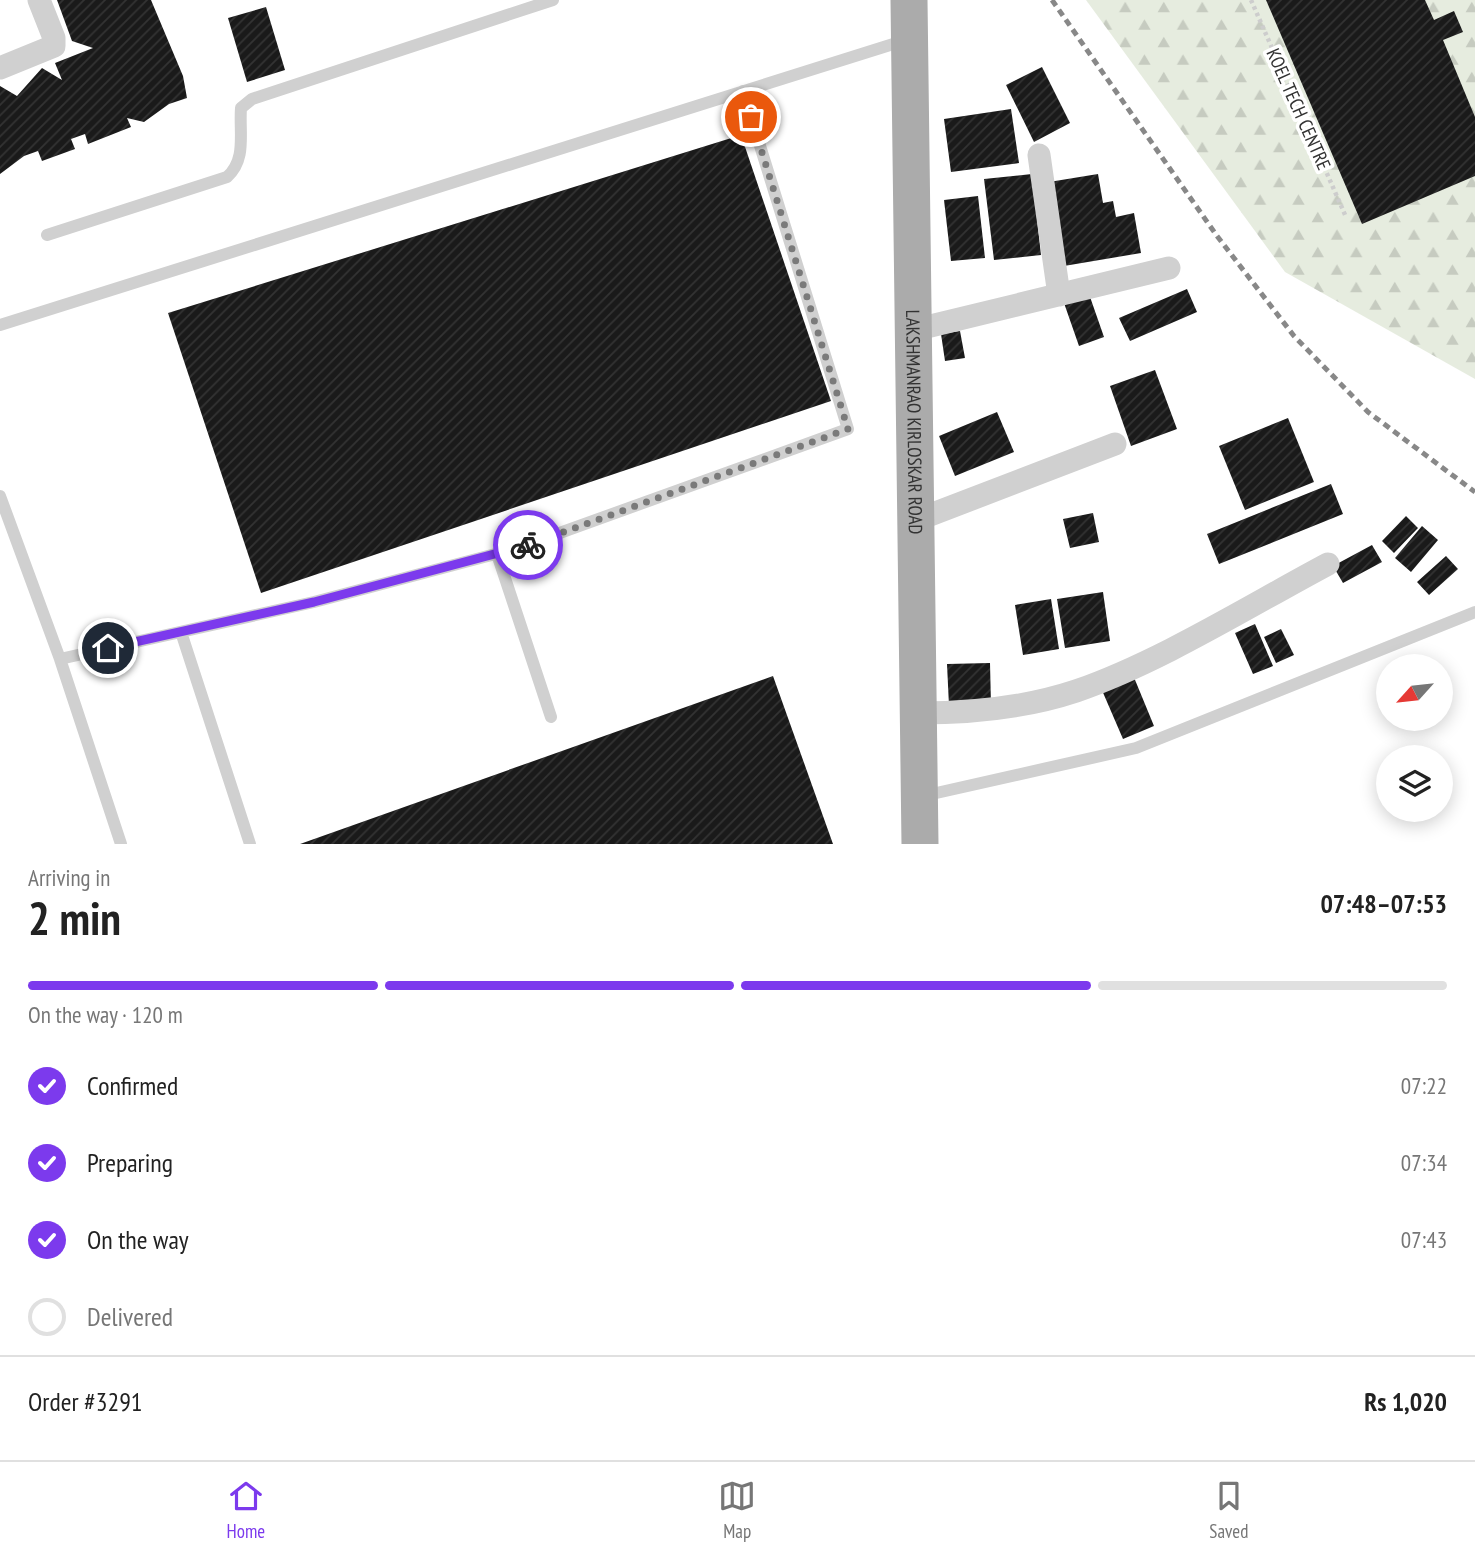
<!DOCTYPE html>
<html lang="en">
<head>
<meta charset="utf-8">
<style>
	body { margin:0; font-family:"PT Sans Narrow",sans-serif; background:#f2f2f2; color:#222; height:100vh; display:flex; flex-direction:column; font-size:26px; white-space:nowrap }
	* { box-sizing:border-box; margin:0 }
	p { font-size:23px; color:#767676 }
	.icon { flex:none; width:38px; height:38px; fill:none; stroke:currentColor; stroke-width:2; stroke-linecap:round; stroke-linejoin:round }
	.map { position:relative; height:844px; overflow:hidden }
	.sheet { display:flex; flex-direction:column; background:#fff; flex:1 }
	.sheet>* { flex:none }
	.needle { width:46px; rotate:243deg }
	.tools { position:absolute; left:1376px; top:654px; display:grid; gap:14px }
	.tools a { display:grid; place-items:center; width:77px; height:77px; border-radius:50%; background:#fff; box-shadow:0 4px 18px #0003; font-size:35px }
	.pin { position:absolute; display:grid; place-items:center; width:60px; height:60px; color:#fff; margin:-30px; border:4px solid #fff; border-radius:50%; box-shadow:0 2px 7px #0007 }
	.courier { position:absolute; display:grid; place-items:center; width:70px; height:70px; margin:-35px; border:5px solid #7c3aed; border-radius:50%; background:#fff; color:#222; box-shadow:0 2px 9px #0007 }
	.head em { font-style:normal; font-weight:600 }
	.head div { display:flex; flex-direction:column-reverse }
	.head { display:flex; align-items:center; justify-content:space-between; height:119px; padding:0 28px }
	h1 { font-size:46px; font-weight:600; line-height:52px }
	.bar { display:grid; grid-template-columns:repeat(4,1fr); gap:10px 7px; align-content:center; height:84px; padding:0 28px }
	.bar i { height:9px; border-radius:5px; background:#e0e0e0 }
	.bar .selected { background:#7c3aed }
	.bar p { grid-column:span 4 }
	.line { display:flex; align-items:center; gap:18px; padding:0 28px; border-top:2px solid #e0e0e0 }
	.line div { flex:1 }
	ol { padding:0 28px; list-style:none }
	li { display:flex; align-items:center; gap:21px; height:77px }
	li p { margin-inline-start:auto }
	li .icon { padding:7px; border-radius:50%; background:#7c3aed; color:#fff; stroke-width:4 }
	li:last-child { color:#767676 }
	li i { width:38px; height:38px; border:4px solid #e0e0e0; border-radius:50% }
	.tab-bar { display:flex; justify-content:space-around; align-items:center; height:98px; border-top:2px solid #e0e0e0; background:#fff; font-size:19px; color:#767676 }
	.tab-bar a { display:grid; justify-items:center; gap:4px }
	.tab-bar .selected { color:#7c3aed }
	.map>svg:first-child { display:block }
	.forest { fill:url(#forest-firs) }
	.building { fill:url(#building-hatch) }
	.lines { fill:none; stroke-linecap:round; stroke-linejoin:round }
	.path { stroke:#cdcdcd; stroke-width:4.5; stroke-dasharray:3.5 3.5; stroke-linecap:butt }
	.service { stroke:#d0d0d0; stroke-width:12 }
	.minor { stroke:#d0d0d0; stroke-width:23 }
	.primary { stroke:#ababab; stroke-width:37 }
	.rail { stroke:#888; stroke-width:5; stroke-dasharray:7 5; stroke-linecap:butt }
	.done { stroke:#7a7a7a; stroke-width:7; stroke-dasharray:0 12.6 }
	.route { stroke:#7c3aed; stroke-width:9 }
	.labels { text-anchor:middle; dominant-baseline:central; stroke-width:7; stroke-linejoin:round; paint-order:stroke }
	.street-label { font-size:19px; fill:#333; stroke:#fff }
</style>
</head>
<body>
<div class="map">
<svg width="1475" height="844" viewBox="0 0 1475 844">
	<defs>
		<pattern id="forest-firs" width="22" height="20" patternUnits="userSpaceOnUse" patternTransform="scale(1.75)"><rect width="22" height="20" fill="#e6ecdf"/><path d="M5 1l3.5 6h-7zM16 11l3.5 6h-7z" fill="#c6cbc0"/></pattern>
		<pattern id="building-hatch" width="6" height="6" patternUnits="userSpaceOnUse" patternTransform="scale(1.75)"><rect width="6" height="6" fill="#1a1a1a"/><path d="M-1 1l2-2M0 6l6-6M5 7l2-2" fill="none" stroke="#333"/></pattern>
	</defs>
	<rect width="100%" height="100%" fill="#fff"/>
	<path class="forest" d="M1086,0H1475V379L1285,272Z"/>
	<path class="building" d="M57,0H151L183,76L187,98L169,104L144,122L127,118L131,127L88,144L85,134L71,139L75,149L42,161L38,151L24,156L0,174V86L17,96L42,68L62,80L55,63L93,48L72,41Z
		M1266,0H1425L1434,20L1454,11L1463,32L1443,40L1475,117V176L1362,224Z
		M266,7L285,70L247,82L228,18Z
		M1042,67L1070,123L1034,142L1006,85Z
		M1011,109L1019,163L951,172L944,119Z
		M741,135L831,401L261,593L168,313Z
		M1032,174L1041,255L994,260L984,179Z
		M1098,174L1103,203L1113,201L1116,217L1134,213L1141,253L1064,266L1049,182Z
		M978,196L985,258L951,261L944,200Z
		M1187,289L1197,312L1130,341L1119,318Z
		M1089,294L1104,337L1079,346L1064,303Z
		M960,331L965,358L945,361L941,334Z
		M1155,370L1177,429L1131,446L1110,386Z
		M997,412L1014,452L955,476L939,436Z
		M1288,418L1314,482L1245,510L1219,446Z
		M1331,484L1343,514L1219,564L1207,534Z
		M1093,513L1099,542L1070,548L1063,519Z
		M1406,516L1418,528L1394,553L1382,541Z
		M1422,526L1438,540L1411,572L1395,558Z
		M1372,545L1382,562L1343,583L1333,566Z
		M1446,556L1458,569L1429,595L1417,582Z
		M1103,592L1110,641L1065,648L1057,599Z
		M1051,599L1059,649L1023,655L1015,605Z
		M1255,624L1273,666L1253,674L1235,633Z
		M1281,629L1294,655L1276,663L1264,637Z
		M990,663L991,705L949,706L947,664Z
		M1133,675L1154,726L1123,739L1101,688Z
		M773,676L833,844H300Z"/>
	<g class="lines">
		<path class="path" d="M1251,0L1346,217"/>
		<path class="service" d="M47,235L227,177C247,159 239,133 241,108L252,99L553,0
			M0,325L906,40
			M0,496L60,659L121,844
			M497,554L551,717
			M181,632L250,844
			M60,659L314,602L518,548L848,429L743,91
			M923,796L1136,748L1475,612"/>
		<path class="minor" d="M0,68L54,46V38L39,0
			M1039,155L1059,295
			M914,330L1169,268
			M917,520L1115,444
			M919,713C972,713 1025,708 1076,691C1160,662 1249,606 1328,564"/>
		<path class="primary" id="s1" d="M909,0L920,844"/>
		<path class="rail" d="M1052,0L1217,236L1294,336L1368,412L1475,492"/>
	</g>
	<g class="lines">
		<path class="done" d="M528,545L848,429L751,117"/>
		<path class="route" d="M108,648L314,602L528,545"/>
	</g>
	<g class="labels">
		<g class="street-label">
			<text transform="translate(1299 109) rotate(66)">KOEL TECH CENTRE</text>
			<text stroke="none"><textPath href="#s1" startOffset="422">LAKSHMANRAO KIRLOSKAR ROAD</textPath></text>
		</g>
	</g>
</svg>
<div class="tools">
<a><svg class="needle" viewBox="-14 -14 28 28"><path d="M0-13l5 13h-10z" fill="#e53935"/><path d="M0 13l5-13h-10z" fill="#767676"/></svg></a>
<a><svg class="icon" aria-label="layers" viewBox="0 0 24 24"><path d="M12 4l9 5-9 5-9-5zM3 14l9 5 9-5"/></svg></a>
</div>
<div class="pin" style="left:751px;top:117px;background:#ea580c"><svg class="icon" aria-label="bag" viewBox="0 0 24 24"><path d="M5 8h14l-1 12H6zM9 8a3 3 0 0 1 6 0"/></svg></div>
<div class="pin" style="left:108px;top:648px;background:#1f2937"><svg class="icon" aria-label="home" viewBox="0 0 24 24"><path d="M3 11l9-7 9 7M6 9v11h12V9"/></svg></div>
<div class="courier" style="left:528px;top:545px"><svg class="icon" aria-label="bike" viewBox="0 0 24 24"><circle cx="6" cy="16" r="4"/><circle cx="18" cy="16" r="4"/><path d="M6 16l4-8h5l3 8M10 8l3 8H6M13 5h3"/></svg></div>
</div>
<section class="sheet">
<div class="head"><div><h1>2 min</h1><p>Arriving in</p></div><em>07:48–07:53</em></div>
<div class="bar"><i class="selected"></i><i class="selected"></i><i class="selected"></i><i></i><p>On the way · 120 m</p></div>
<ol>
<li><svg class="icon" aria-label="check" viewBox="0 0 24 24"><path d="M5 12l5 5 9-10"/></svg>Confirmed<p>07:22</p></li>
<li><svg class="icon" aria-label="check" viewBox="0 0 24 24"><path d="M5 12l5 5 9-10"/></svg>Preparing<p>07:34</p></li>
<li><svg class="icon" aria-label="check" viewBox="0 0 24 24"><path d="M5 12l5 5 9-10"/></svg>On the way<p>07:43</p></li>
<li><i></i>Delivered</li>
</ol>
<div class="line" style="height:91px"><div>Order #3291</div><b>Rs 1,020</b></div>
</section>
<nav class="tab-bar">
<a class="selected"><svg class="icon" aria-label="home" viewBox="0 0 24 24"><path d="M3 11l9-7 9 7M6 9v11h12V9"/></svg>Home</a>
<a><svg class="icon" aria-label="map" viewBox="0 0 24 24"><path d="M3 6l6-2 6 2 6-2v14l-6 2-6-2-6 2zM9 4v14M15 6v14"/></svg>Map</a>
<a><svg class="icon" aria-label="saved" viewBox="0 0 24 24"><path d="M7 4h10v16l-5-4-5 4z"/></svg>Saved</a>
</nav>
</body>
</html>
